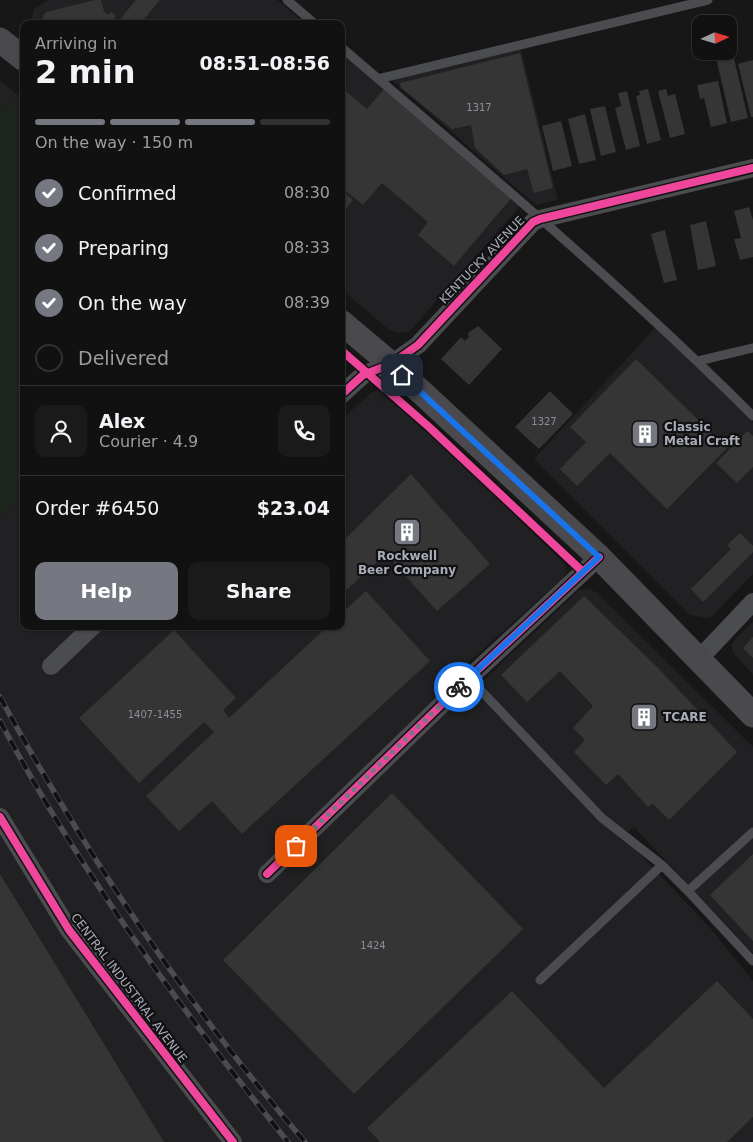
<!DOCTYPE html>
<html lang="en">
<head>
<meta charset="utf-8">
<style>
	body { margin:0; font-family:"DejaVu Sans",sans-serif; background:#1a1a1a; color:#f1f3f6; height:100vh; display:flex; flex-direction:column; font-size:19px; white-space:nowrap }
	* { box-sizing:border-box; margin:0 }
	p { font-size:16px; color:#9c9d9f }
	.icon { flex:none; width:28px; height:28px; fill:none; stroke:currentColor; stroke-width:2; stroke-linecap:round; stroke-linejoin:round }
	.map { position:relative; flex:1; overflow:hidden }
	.panel { position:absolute; left:20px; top:20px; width:325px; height:610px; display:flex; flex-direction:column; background:#111; border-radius:10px; box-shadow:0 1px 4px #0004,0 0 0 1px #303131 }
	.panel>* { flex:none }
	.needle { width:32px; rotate:86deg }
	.fabs { position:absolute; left:692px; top:15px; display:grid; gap:10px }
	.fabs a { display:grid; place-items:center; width:45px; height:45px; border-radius:10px; background:#111; box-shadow:0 1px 4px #0004,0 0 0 1px #303131; font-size:25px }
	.pin { position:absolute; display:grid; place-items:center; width:42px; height:42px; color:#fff; margin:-21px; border-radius:10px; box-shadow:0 2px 8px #0006 }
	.courier { position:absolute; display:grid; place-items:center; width:50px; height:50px; margin:-25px; border:4px solid #1a73e8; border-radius:50%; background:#fff; color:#222; box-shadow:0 1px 6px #0007 }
	.overview em { font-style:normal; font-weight:600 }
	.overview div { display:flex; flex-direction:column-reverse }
	.overview { display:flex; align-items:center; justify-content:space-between; height:85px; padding:0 15px }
	h1 { font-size:32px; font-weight:600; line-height:38px }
	.bar { display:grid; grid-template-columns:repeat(4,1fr); gap:8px 5px; align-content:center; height:60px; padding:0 15px }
	.bar i { height:6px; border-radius:4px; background:#303131 }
	.bar .active { background:#757880 }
	.bar p { grid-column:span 4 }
	.line { display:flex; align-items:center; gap:12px; padding:0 15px; border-top:1px solid #303131 }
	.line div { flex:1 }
	.round { display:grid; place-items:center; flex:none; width:52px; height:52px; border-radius:10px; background:#1a1a1a }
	ol { padding:0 15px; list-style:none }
	li { display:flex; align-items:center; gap:15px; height:55px }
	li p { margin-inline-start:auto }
	li .icon { padding:5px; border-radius:50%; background:#757880; color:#fff; stroke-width:4 }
	li:last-child { color:#9c9d9f }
	li i { width:28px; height:28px; border:2px solid #303131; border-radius:50% }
	.button { display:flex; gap:10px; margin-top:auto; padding:10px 15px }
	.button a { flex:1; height:58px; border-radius:10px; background:#757880; color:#fff; font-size:20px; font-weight:600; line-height:58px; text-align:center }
	.button a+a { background:#1a1a1a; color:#f1f3f6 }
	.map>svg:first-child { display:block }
	.built { fill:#212123 }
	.green { fill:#1d241e }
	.building { fill:#353536 }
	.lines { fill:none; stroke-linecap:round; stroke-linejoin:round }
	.service { stroke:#4b4c50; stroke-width:9 }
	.minor { stroke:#4b4c50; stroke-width:18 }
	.secondary { stroke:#4a4a4e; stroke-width:25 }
	.rail-casing { stroke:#4b4c4f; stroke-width:5.5 }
	.rail { stroke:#111113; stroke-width:4; stroke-dasharray:11; stroke-linecap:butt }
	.cycleway-casing { stroke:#111113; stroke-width:11 }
	.cycleway { stroke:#ed469a; stroke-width:8 }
	.done { stroke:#757880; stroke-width:5; stroke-dasharray:0 9 }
	.route { stroke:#1a73e8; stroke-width:6 }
	.labels { text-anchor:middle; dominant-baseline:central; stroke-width:4.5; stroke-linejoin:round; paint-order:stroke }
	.number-label { font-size:10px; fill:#8b8f98 }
	.street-label { font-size:12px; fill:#a8adb8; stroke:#111113 }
	.poi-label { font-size:12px; font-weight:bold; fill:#a8adb8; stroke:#111113; text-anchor:start }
</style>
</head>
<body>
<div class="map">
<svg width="753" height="1142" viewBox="0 0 753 1142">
	<rect width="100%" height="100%" fill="#171717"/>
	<path class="built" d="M48,0H277L306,24H35L32,18L34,9Z
		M519,41L558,200L536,205L385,74Z
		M341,53L521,205L409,332L397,333L388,329L341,289Z
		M0,81L19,96L0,112Z
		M657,326L753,423V574L711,617L706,618L690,615L534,459Z
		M379,389L388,393L564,563L567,571L563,578L453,676L468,695L579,590L588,589L596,592L753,747V953L634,827L623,836L711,929L753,981V1142H0V519L24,495V626H341V420L371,393Z
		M753,622V675L732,651V644L736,638Z"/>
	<path class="green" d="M19,96L24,100V495L0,519V112Z"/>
	<path class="building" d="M95,0H101L104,11L108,15L111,12L116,16L110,24L43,22V16L46,12Z
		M136,0H160L140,24H116Z
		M520,53L553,188L534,193L527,169L504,175L475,148L471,125L452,129L401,88L400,83Z
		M733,54L748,118L731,122L716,58Z
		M753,60V117H751L738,64Z
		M718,81L727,123L711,127L704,98L700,99L697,85Z
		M341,87L367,109L384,89L512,197L454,266L418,235L428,222L382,183L363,205L341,187Z
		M648,89L661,140L647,144L636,96L640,95L639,91Z
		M666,89L668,96L675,94L685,134L670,138L658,91Z
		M627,91L640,146L626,150L615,108L621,106L618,93Z
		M605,106L616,152L601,156L590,109Z
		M585,114L596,160L579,164L568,119Z
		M561,121L572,166L553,171L542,126Z
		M341,190L353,200L341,215Z
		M749,207L753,220V257L740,260L734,239L741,238L734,211Z
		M706,221L716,266L698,270L690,225Z
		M665,230L677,280L664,283L651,234Z
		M478,326L502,349L469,385L441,359L461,337L465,341L469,337L468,333Z
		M636,359L727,448L667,509L610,453L577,486L560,469L586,442L570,427Z
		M550,391L573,414L539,449L515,427Z
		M747,431L753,436V467L737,483L716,463Z
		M411,474L490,564L437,611L386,554L343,593L341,591V543Z
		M740,533L753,546V552L703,602L691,589L731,549L727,545Z
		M366,591L430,661L242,834L212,801L179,831L146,796L214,732L204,722L139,783L79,718L174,630L236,698L223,710L229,718L328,626H341V614Z
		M584,596L659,669L737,752L669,820L653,804L648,807L618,774L606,785L574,752L585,740L573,728L593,706L560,671L527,702L501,675Z
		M753,637V658L743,648Z
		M392,793L523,929L354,1094L223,960Z
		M753,854V941L710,895Z
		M0,874L164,1142H0Z
		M717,981L753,1019V1117L727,1142H380L367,1128L512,991L604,1088Z"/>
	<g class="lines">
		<path class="service" d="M287,0L315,24
			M341,47C481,167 623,286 753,416
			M378,79L708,0
			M698,361L753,348
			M469,678L602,818L662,865L688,891
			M753,832L688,891L753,961
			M540,980L662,865"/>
		<path class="minor" d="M341,395L363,375L391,364L418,345L533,222L540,219L753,168
			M699,659L753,602
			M51,666L93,626
			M0,817L69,930L233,1142
			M267,874L469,678L599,557"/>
		<path class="secondary" d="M0,40L24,59
			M341,322L391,364L599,557L753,715"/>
		<g class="rail-casing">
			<path id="rail" d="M0,697C86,855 188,1006 305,1142
				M0,721C80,872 181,1010 288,1142"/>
		</g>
		<use href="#rail" class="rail"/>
		<g class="cycleway-casing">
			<path id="cycleway" d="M341,350L429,427L583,572
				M341,395L363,375L391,364L418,345L533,222L540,219L753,168
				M0,817L69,930L233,1142
				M267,874L469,678L599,557"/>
		</g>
		<use href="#cycleway" class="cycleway"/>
	</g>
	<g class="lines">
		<path class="done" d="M296,846L459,687"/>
		<path class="route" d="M402,375L599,557L459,687"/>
	</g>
	<defs>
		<g id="building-square" transform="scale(1.4375)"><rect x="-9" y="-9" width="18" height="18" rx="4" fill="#757880" stroke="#111113"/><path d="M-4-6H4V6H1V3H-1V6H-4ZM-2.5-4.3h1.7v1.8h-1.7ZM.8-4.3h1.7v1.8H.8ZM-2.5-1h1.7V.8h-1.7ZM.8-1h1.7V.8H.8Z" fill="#fff"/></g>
	</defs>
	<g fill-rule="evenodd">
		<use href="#building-square" x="645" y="434"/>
		<use href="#building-square" x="407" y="532"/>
		<use href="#building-square" x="644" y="717"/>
	</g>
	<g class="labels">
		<g class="number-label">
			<text x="479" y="107">1317</text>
			<text x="544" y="421">1327</text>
			<text x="155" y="714">1407-1455</text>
			<text x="373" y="945">1424</text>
		</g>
		<g class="street-label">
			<text transform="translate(482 260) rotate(-46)">KENTUCKY AVENUE</text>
			<text transform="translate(129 988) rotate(53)">CENTRAL INDUSTRIAL AVENUE</text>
		</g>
		<g class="poi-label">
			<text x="664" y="427">Classic<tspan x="664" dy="14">Metal Craft</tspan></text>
			<text x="407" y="556" text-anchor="middle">Rockwell<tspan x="407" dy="14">Beer Company</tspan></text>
			<text x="663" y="717">TCARE</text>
		</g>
	</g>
</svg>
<div class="fabs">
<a><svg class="needle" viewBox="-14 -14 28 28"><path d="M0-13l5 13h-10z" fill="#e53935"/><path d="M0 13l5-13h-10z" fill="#9c9d9f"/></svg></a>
</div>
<div class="pin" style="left:296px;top:846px;background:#ea580c"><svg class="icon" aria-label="bag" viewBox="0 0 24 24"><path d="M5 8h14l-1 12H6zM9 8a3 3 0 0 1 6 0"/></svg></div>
<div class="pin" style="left:402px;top:375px;background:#1f2937"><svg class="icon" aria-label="home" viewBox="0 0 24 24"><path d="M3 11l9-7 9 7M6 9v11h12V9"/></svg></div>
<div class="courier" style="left:459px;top:687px"><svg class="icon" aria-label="bike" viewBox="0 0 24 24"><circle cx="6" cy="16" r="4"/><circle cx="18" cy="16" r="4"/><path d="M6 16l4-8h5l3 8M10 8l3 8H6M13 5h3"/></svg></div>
<section class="panel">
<div class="overview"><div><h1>2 min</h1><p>Arriving in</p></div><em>08:51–08:56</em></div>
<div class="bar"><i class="active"></i><i class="active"></i><i class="active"></i><i></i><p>On the way · 150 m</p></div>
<ol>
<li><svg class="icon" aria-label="check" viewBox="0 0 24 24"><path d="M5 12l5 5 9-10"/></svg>Confirmed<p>08:30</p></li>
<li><svg class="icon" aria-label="check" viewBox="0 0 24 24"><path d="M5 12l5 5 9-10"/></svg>Preparing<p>08:33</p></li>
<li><svg class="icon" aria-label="check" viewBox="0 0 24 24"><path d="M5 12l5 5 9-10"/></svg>On the way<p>08:39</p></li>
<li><i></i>Delivered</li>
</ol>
<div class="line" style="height:90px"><a class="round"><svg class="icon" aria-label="person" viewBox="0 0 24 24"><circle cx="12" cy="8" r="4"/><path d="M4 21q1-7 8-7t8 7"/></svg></a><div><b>Alex</b><p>Courier · 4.9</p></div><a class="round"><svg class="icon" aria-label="phone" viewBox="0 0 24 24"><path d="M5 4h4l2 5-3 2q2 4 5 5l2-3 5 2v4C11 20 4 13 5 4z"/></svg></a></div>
<div class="line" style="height:65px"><div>Order #6450</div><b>$23.04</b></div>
<div class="button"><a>Help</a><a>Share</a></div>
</section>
</div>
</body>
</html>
